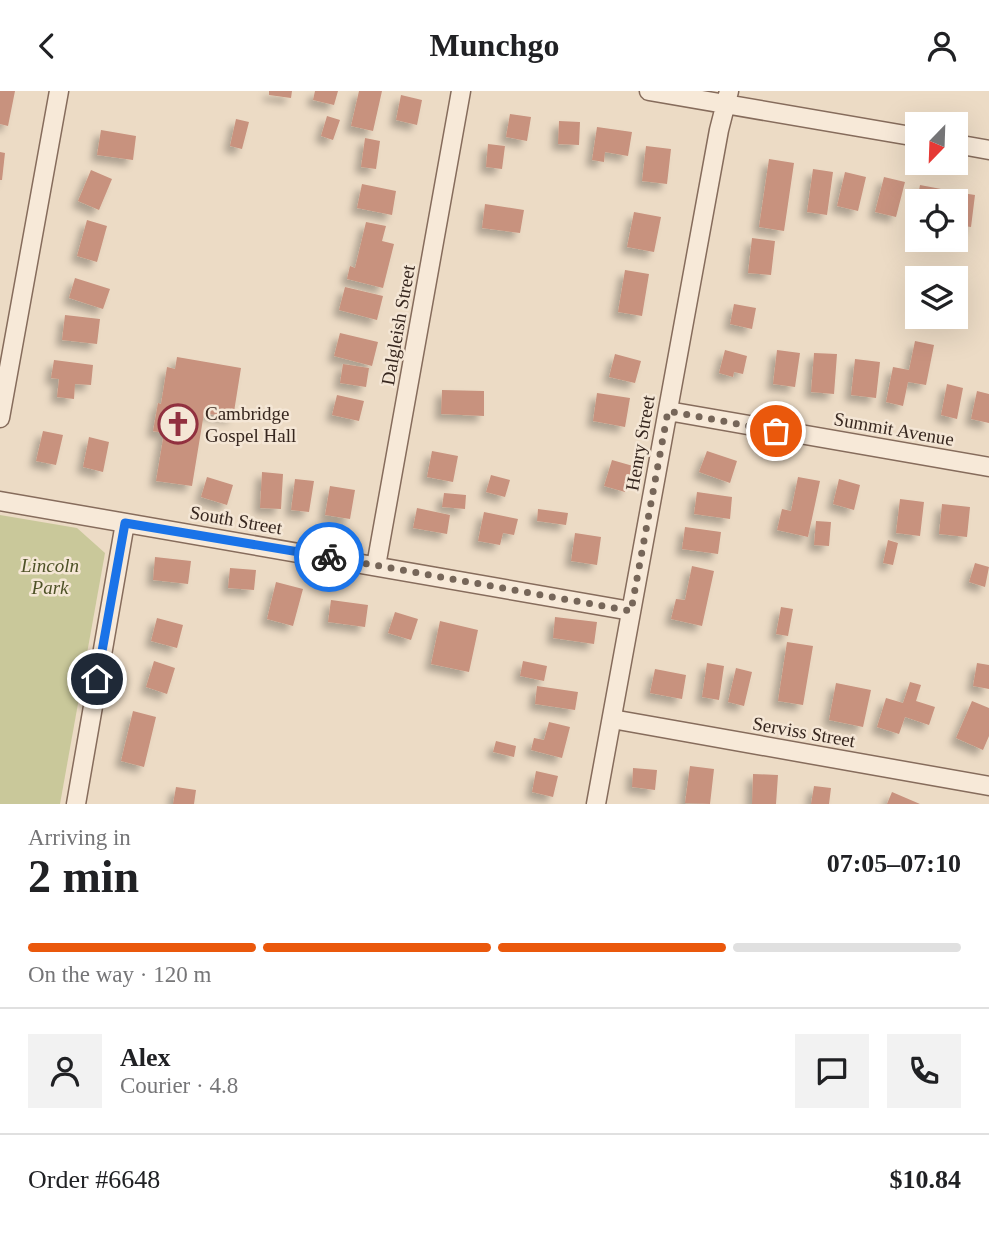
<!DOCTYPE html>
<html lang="en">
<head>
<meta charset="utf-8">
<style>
	body { margin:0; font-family:Georgia,serif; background:#f2f2f2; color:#202124; height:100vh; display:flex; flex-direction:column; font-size:26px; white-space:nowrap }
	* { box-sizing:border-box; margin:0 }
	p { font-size:23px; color:#757577 }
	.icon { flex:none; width:38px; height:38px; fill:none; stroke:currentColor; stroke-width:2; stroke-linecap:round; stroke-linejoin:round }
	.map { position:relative; height:713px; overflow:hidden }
	.details { display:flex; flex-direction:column; background:#fff; flex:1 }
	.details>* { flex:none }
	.needle { width:46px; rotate:203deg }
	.tools { position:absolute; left:905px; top:21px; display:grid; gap:14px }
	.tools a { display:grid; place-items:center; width:63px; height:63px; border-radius:0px; background:#fff; box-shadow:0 7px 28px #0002; font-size:35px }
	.pin { position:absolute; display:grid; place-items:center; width:60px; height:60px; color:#fff; margin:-30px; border:4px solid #fff; border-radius:50%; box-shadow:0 2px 7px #0007 }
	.courier { position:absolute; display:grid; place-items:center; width:70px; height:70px; margin:-35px; border:5px solid #1a73e8; border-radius:50%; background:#fff; color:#222; box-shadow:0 2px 9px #0007 }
	.overview em { font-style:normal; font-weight:800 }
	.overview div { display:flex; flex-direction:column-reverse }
	.overview { display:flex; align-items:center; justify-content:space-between; height:119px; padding:0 28px }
	h1 { font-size:46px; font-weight:800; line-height:52px }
	.bar { display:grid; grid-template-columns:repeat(4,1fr); gap:10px 7px; align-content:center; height:84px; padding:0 28px }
	.bar i { height:9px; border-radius:5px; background:#e0e0e0 }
	.bar .current { background:#ea580c }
	.bar p { grid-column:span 4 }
	.line { display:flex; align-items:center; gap:18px; padding:0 28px; border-top:2px solid #e0e0e0 }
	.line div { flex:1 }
	.round { display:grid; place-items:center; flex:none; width:74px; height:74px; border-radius:0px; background:#f2f2f2 }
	header { display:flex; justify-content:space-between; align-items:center; height:91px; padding:0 28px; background:#fff; font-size:32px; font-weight:800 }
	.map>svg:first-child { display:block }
	.green { fill:#c9c89a }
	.building { fill:#c8927e; filter:url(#shadow) }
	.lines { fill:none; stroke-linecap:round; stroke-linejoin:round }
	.street-casing { stroke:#866c5c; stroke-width:21 }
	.street { stroke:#f7e9d8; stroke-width:18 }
	.done { stroke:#766659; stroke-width:7; stroke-dasharray:0 12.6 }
	.route { stroke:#1a73e8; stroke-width:9 }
	.labels { text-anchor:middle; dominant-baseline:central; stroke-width:5; stroke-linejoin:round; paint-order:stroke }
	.street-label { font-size:19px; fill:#37271f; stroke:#f4e6d5 }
	.poi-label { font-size:19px; fill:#37271f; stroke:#f4e6d5; text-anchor:start }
	.park-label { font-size:19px; font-style:italic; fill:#4e5227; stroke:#f4e6d5 }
</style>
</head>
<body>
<header><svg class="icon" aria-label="back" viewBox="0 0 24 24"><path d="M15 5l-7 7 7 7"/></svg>Munchgo<svg class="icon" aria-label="person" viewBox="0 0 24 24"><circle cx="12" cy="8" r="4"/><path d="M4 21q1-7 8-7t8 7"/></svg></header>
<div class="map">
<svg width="989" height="713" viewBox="0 0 989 713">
	<defs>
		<filter id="shadow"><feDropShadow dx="-6" dy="6" stdDeviation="3.5" flood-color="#0004"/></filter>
	</defs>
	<rect width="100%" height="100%" fill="#ecdbc5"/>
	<path class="green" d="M0,424L77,437L105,462L60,713H0Z"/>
	<path class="building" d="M0,0H15L8,35L0,33Z
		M269,0H292L291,7L269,4Z
		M315,0H338L334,14L313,9Z
		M359,0H382L373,40L351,35Z
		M401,4L422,9L417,34L396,29Z
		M510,23L531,26L527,50L506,46Z
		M327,25L340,29L333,49L321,45Z
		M236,28L249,31L242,58L230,55Z
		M559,30L580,31L579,54L558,53Z
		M597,36L632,41L628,65L605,61L604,71L592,69Z
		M101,39L136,45L133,69L97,64Z
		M365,47L380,50L376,78L361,76Z
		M488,53L505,55L502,78L486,76Z
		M646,55L671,58L667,93L642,90Z
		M0,61L5,62L2,89H0Z
		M769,68L794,72L784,140L759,136Z
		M813,78L833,81L827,124L807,121Z
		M91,79L112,88L99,119L78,110Z
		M845,81L866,86L858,120L837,115Z
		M884,86L905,91L896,126L875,121Z
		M362,93L396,100L392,124L357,117Z
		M920,94L941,98L939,110H917Z
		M956,101L975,104L971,136L956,134Z
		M485,113L524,119L520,142L482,137Z
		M634,121L661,126L654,161L627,156Z
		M87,129L107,135L97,171L77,165Z
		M366,131L386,135L382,150L394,153L383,197L347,188L350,175L355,177Z
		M752,147L775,150L771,184L748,182Z
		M625,179L649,183L642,225L618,221Z
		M75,187L110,198L103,218L69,207Z
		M345,196L383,205L377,229L339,219Z
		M734,213L756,217L752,238L730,233Z
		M65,224L100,228L97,253L62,249Z
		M340,242L378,251L372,275L334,265Z
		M915,250L934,254L926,294L908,291L903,315L886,311L893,276L909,279Z
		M725,259L747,265L743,283L734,281L733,286L719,282Z
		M777,259L800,262L795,296L773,293Z
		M814,262L837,263L834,303L811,301Z
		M615,263L641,270L635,292L609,286Z
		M177,266L241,277L233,327L204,322L192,395L156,390L164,342L153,340L158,312L161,313L167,276L175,278Z
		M855,268L880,271L876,307L851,304Z
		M54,269L93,274L91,294L75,293L74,308L57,306L59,288L51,287Z
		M343,273L369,277L366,296L340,292Z
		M947,293L963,297L957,328L941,324Z
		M442,299L484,300V325L441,323Z
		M977,300L989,303V332L971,328Z
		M597,302L630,307L625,336L593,330Z
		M337,304L364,310L359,330L332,324Z
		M43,340L63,344L56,374L36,370Z
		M89,346L109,351L103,381L83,376Z
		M432,360L458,365L453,391L427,386Z
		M707,360L737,370L730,392L699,381Z
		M612,369L633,375L625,401L604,395Z
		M262,381L283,383L281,418L260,417Z
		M491,384L510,389L505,406L486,401Z
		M207,386L233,394L227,414L201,406Z
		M798,386L820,390L808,446L777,439L782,418L791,420Z
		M295,388L314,390L309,421L291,419Z
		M839,388L860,394L854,419L833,413Z
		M330,395L355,399L350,428L325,424Z
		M697,401L732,406L730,428L694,423Z
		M444,402L466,404L465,418L442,416Z
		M900,408L924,411L920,445L896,442Z
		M942,413L970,416L967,446L939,443Z
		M417,417L450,424L447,443L413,437Z
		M538,418L568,422L566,434L537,430Z
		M484,421L518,428L514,444L503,442L500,454L478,450Z
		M816,430L831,431L829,455L814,454Z
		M685,436L721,441L718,463L682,458Z
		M575,442L601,446L597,474L571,470Z
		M888,449L898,452L893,474L883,472Z
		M155,466L191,470L188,493L153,489Z
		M975,472L989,476L985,496L969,491Z
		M692,475L714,480L702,535L671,528L676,508L685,509Z
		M230,477L256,479L254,499L228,497Z
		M276,491L303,498L293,535L267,528Z
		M331,509L368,514L365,536L328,531Z
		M781,516L793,518L788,545L776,543Z
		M395,521L418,528L411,549L388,542Z
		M555,526L597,531L594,553L553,547Z
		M157,527L183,534L177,557L151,550Z
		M440,530L478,539L469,581L431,573Z
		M787,551L813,555L803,614L778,610Z
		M154,570L175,577L167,603L146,596Z
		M523,570L547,575L544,590L520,585Z
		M707,572L724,575L719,609L702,606Z
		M977,572L989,574V598L973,595Z
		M736,577L752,581L744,615L728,611Z
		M655,578L686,584L682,608L650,602Z
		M910,591L921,594L916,610L935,616L929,634L905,626L899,643L877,636L886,607L903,612Z
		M836,592L871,599L863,636L829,629Z
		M537,595L578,601L575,619L535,613Z
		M972,610L989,617V645L983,659L956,647Z
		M133,620L156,626L144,676L121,670Z
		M549,631L570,636L562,667L531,659L534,647L544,649Z
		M496,650L516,655L514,666L493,661Z
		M690,675L714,678L710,713L685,712Z
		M633,677L657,679L655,699L632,696Z
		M536,680L558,685L553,706L532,701Z
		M753,683L778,684L776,713H752Z
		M814,695L831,697L829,713H811Z
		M176,696L196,699L194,713H173Z
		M892,701L920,713H887Z"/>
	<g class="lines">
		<g class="street-casing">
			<path id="street" d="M649,0L917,46
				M956,53L989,59
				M668,320L989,376
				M0,327L59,0
				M0,410L631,520
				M376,475L461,0
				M612,628L989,695
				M76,713L125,432
				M596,713L719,39L729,0"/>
		</g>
		<use href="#street" class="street"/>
	</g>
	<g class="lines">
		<path class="done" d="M329,466L631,520L668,320L776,340"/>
		<path class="route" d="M97,588L125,432L329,466"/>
	</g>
	<defs>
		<g id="church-ring" transform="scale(2.0125)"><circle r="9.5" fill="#f4e6d5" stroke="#91303f" stroke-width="1.5"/><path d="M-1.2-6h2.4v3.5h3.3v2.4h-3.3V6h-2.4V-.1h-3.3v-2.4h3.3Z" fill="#91303f"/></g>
	</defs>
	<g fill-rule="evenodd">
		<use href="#church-ring" x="178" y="333"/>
	</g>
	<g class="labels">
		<g class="street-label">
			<text transform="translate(398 234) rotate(-80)">Dalgleish Street</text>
			<text transform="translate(894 338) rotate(10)">Summit Avenue</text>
			<text transform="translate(640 352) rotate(-80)">Henry Street</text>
			<text transform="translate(236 429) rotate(10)">South Street</text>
			<text transform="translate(804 641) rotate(10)">Serviss Street</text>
		</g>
		<g class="poi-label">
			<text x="205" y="322">Cambridge<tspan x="205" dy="22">Gospel Hall</tspan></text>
		</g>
		<g class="park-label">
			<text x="50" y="474">Lincoln<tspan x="50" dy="22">Park</tspan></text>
		</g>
	</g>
</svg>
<div class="tools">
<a><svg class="needle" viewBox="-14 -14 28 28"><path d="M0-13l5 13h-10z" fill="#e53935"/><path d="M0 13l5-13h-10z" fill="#757577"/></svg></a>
<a><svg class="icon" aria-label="locate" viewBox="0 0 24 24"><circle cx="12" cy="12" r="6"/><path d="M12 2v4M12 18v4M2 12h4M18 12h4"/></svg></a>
<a><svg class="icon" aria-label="layers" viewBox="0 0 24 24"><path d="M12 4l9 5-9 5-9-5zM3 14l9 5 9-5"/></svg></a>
</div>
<div class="pin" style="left:776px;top:340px;background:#ea580c"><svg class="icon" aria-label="bag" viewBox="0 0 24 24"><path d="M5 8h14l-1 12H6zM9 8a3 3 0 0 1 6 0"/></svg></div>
<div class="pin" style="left:97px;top:588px;background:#1f2937"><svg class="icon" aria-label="home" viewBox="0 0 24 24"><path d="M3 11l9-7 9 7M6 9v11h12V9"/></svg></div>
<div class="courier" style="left:329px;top:466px"><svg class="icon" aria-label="bike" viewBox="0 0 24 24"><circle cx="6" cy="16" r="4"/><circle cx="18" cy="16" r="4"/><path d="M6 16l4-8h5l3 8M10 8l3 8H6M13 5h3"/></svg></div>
</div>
<section class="details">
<div class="overview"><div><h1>2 min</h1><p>Arriving in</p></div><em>07:05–07:10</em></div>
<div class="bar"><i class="current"></i><i class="current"></i><i class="current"></i><i></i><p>On the way · 120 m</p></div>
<div class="line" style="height:126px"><a class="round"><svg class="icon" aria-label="person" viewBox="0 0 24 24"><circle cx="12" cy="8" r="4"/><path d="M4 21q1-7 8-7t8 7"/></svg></a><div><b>Alex</b><p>Courier · 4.8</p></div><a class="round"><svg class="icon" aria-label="chat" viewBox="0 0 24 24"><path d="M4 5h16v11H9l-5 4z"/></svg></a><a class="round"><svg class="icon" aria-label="phone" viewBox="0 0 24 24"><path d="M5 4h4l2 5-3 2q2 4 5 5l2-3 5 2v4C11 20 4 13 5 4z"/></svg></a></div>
<div class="line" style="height:91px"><div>Order #6648</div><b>$10.84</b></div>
</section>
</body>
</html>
